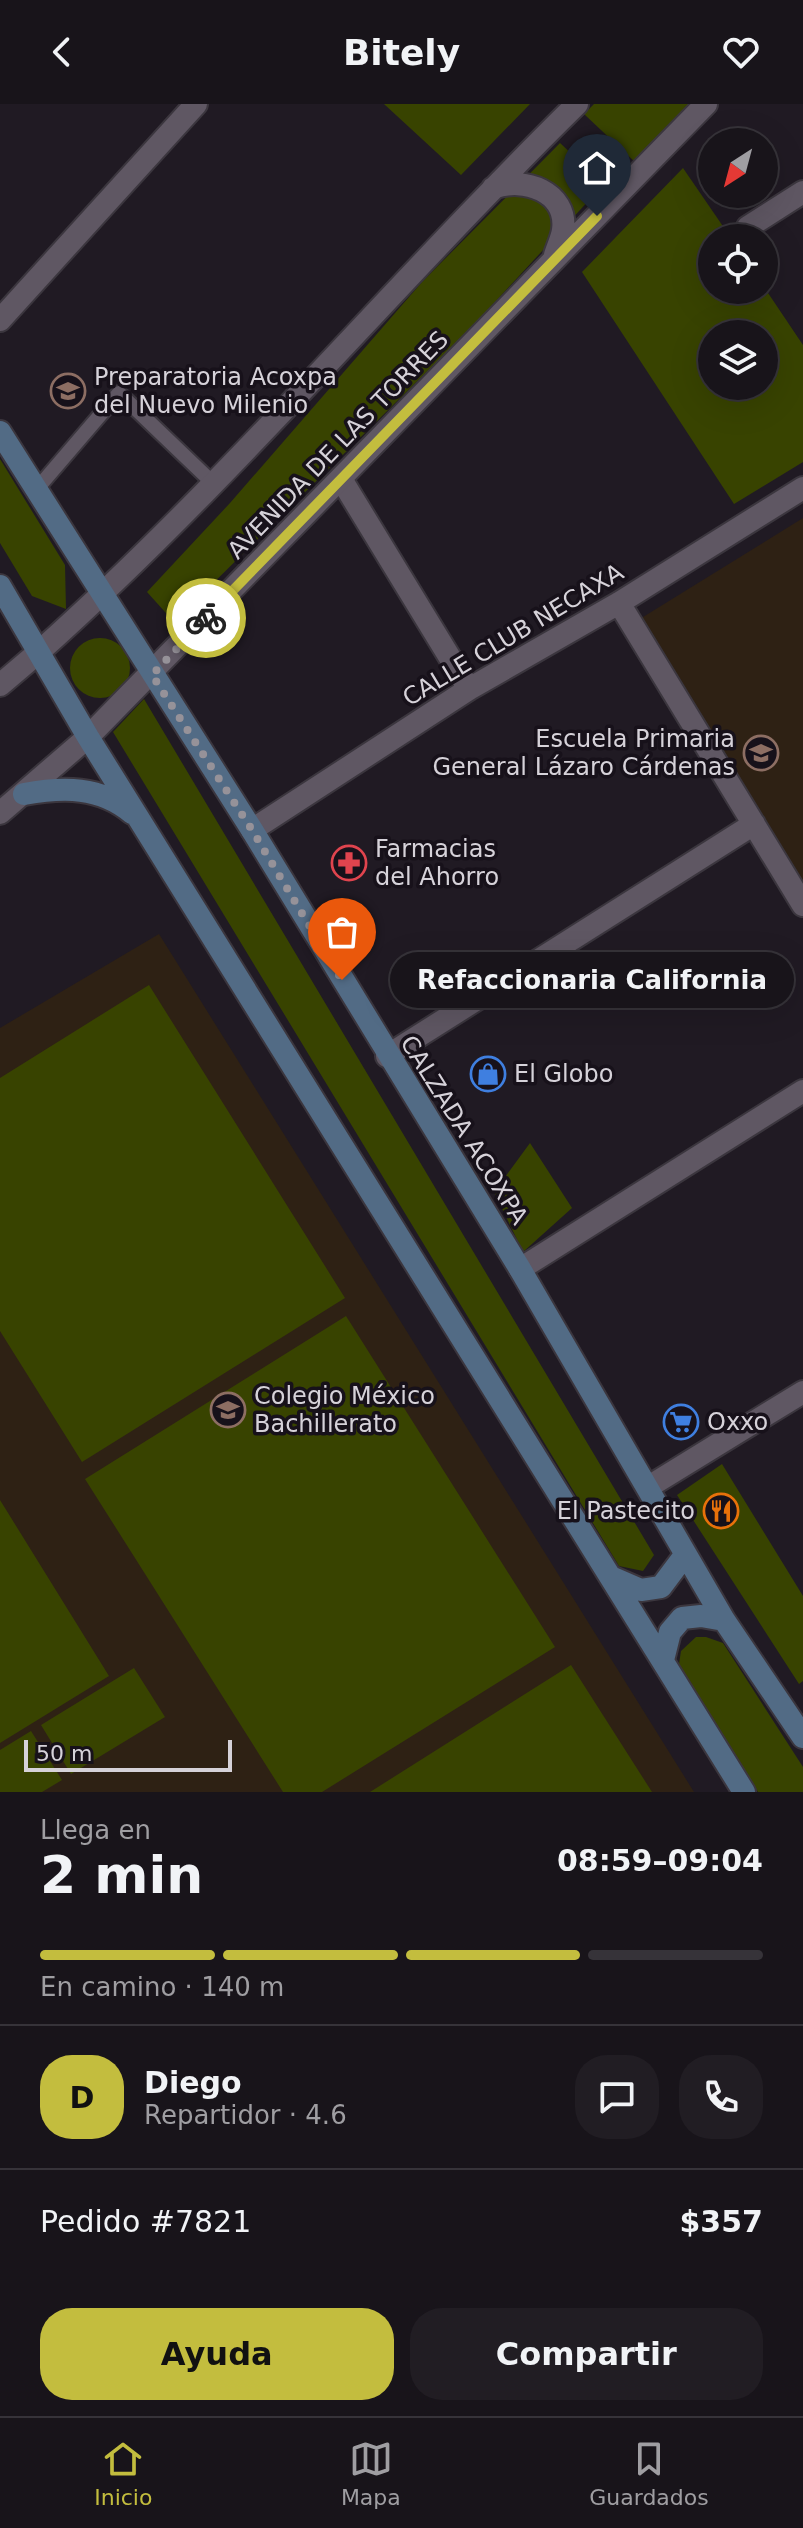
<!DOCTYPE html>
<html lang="es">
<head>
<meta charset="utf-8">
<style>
	body { margin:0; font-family:"DejaVu Sans",sans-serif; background:#211d23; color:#f1f3f6; height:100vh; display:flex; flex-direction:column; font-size:30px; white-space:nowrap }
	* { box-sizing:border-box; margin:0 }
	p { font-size:26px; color:#9f9ea2 }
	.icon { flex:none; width:44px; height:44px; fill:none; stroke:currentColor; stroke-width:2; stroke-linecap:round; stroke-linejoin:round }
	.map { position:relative; height:1688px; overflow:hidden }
	.details { display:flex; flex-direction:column; background:#18141a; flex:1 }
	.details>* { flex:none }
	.needle { width:52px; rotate:216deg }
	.controls { position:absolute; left:698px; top:24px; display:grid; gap:16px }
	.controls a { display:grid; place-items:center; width:80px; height:80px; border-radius:50%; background:#18141a; box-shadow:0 8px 32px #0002,0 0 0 2px #363339; font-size:40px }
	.scale { position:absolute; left:24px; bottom:20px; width:208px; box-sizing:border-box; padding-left:8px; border:4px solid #d6d2d9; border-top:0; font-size:22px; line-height:28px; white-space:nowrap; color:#d6d2d9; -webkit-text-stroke:6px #17111a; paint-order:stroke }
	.pin { position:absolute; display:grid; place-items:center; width:68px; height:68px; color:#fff; margin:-82px -34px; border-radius:50% 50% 50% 0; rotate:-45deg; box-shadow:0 0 8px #0007 }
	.pin .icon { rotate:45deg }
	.courier { position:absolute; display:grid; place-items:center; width:80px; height:80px; margin:-40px; border:6px solid #c3bd3e; border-radius:50%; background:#fff; color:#222; box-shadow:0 2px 10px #0007 }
	.bubble { position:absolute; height:56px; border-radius:28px; background:#18141a; box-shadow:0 8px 32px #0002,0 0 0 2px #363339; font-size:26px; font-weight:800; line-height:56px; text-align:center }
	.summary em { font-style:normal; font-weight:800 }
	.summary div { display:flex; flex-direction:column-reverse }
	.summary { display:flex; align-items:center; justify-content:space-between; height:136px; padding:0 40px }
	h1 { font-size:52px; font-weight:800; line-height:60px }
	.bar { display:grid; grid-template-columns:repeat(4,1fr); gap:12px 8px; align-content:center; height:96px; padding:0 40px }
	.bar i { height:10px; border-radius:6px; background:#363339 }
	.bar .selected { background:#c3bd3e }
	.bar p { grid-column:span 4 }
	.line { display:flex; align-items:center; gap:20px; padding:0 40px; border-top:2px solid #363339 }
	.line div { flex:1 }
	.round { display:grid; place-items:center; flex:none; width:84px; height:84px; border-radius:32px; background:#211d23 }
	.cta { display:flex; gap:16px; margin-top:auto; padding:16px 40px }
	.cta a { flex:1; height:92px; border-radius:32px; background:#c3bd3e; color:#111; font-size:32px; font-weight:800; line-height:92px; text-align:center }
	.cta a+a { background:#211d23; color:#f1f3f6 }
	header { display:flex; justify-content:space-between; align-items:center; height:104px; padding:0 40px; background:#18141a; font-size:36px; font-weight:800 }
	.tab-bar { display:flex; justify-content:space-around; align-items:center; height:112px; border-top:2px solid #363339; background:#18141a; font-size:22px; color:#9f9ea2 }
	.tab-bar a { display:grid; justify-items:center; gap:4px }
	.tab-bar .selected { color:#c3bd3e }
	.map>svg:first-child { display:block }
	.education { fill:#2e2114 }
	.green { fill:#384300; fill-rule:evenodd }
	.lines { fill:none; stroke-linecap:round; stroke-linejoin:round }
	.service-casing { stroke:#3b363e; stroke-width:18 }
	.minor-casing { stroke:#3b363e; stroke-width:26 }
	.tertiary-casing { stroke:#3b363e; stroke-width:26 }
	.secondary-casing { stroke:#3b363e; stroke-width:26 }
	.service { stroke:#5f5763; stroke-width:14 }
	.minor { stroke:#5f5763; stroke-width:22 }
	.tertiary { stroke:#5f5763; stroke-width:22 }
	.secondary { stroke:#526b85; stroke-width:22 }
	.done { stroke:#969299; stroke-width:8; stroke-dasharray:0 14.4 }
	.route { stroke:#c3bd3e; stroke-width:10 }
	.labels { text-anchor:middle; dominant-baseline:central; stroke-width:7; stroke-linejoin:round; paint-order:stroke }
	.poi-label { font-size:24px; fill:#d6d2d9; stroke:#17111a; text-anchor:start }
	.street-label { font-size:24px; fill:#d6d2d9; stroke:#17111a }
</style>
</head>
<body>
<header><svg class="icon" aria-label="back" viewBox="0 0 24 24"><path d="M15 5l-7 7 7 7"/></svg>Bitely<svg class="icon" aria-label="heart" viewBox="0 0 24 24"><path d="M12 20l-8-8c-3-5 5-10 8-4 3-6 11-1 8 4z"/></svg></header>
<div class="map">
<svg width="803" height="1688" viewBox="0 0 803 1688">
	<rect width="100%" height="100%" fill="#201a23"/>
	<path class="education" d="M803,414V779L635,518Z
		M159,830L694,1688H0V924Z"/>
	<path class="green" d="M384,0H530L461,71Z
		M594,0H694L637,60L584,10Z
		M560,39L604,80L472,223L174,518L147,488L230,399L422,178Z
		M683,64L731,134H712V186L764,183L803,241V358L734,400L582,168ZM712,230H764V282H712Z
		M0,355L65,461L66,505L32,492L0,439Z
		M70 564a30 30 0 1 1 60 0a30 30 0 1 1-60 0Z
		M144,595L654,1451L643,1467L619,1462L113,628Z
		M149,881L345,1194L82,1358L0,1227V974Z
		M530,1039L572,1104L523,1148L494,1088Z
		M346,1212L555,1543L322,1688H283L85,1375Z
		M722,1360L803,1492V1577L799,1580L677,1391Z
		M0,1396L109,1572L0,1639Z
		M696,1533H706L723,1539L803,1663V1688H758L679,1560L681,1547Z
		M571,1561L652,1688H370Z
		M134,1564L165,1613L71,1670L41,1621Z
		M31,1627L62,1676L42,1688H0V1646Z"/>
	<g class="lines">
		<g class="service-casing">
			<path id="service" d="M36,386L119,289L215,381"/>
		</g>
		<g class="minor-casing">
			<path id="minor" d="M748,123L803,88
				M0,216L196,0
				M341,375L469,585
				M619,499L803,801
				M0,581L40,547
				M0,709L88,633
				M252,726L469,585L619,499L803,384
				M387,952L754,720
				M520,1165L803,987
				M650,1382L803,1288"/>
		</g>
		<g class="tertiary-casing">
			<path id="tertiary" d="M493,84C524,72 568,88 563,126C562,134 557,144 555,151
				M40,547C231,376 395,179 577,0
				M88,633L706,0"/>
		</g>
		<g class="secondary-casing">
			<path id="secondary" d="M0,328L252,726L520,1165L724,1516L803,1633
				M0,482L88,633L744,1688
				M24,690C63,683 100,682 132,709
				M611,1473L641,1486L661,1483L685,1451
				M663,1556L670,1528L682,1514L701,1512L724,1516"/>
		</g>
		<use href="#service" class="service"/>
		<use href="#minor" class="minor"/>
		<use href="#tertiary" class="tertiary"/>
		<use href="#secondary" class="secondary"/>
	</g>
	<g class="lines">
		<path class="done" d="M206,514L152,571L252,726L342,876"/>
		<path class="route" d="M206,514L597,112"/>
	</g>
	<defs>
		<g id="school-ring" transform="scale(1.8)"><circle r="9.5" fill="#17111a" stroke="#8d6e63" stroke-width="1.5"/><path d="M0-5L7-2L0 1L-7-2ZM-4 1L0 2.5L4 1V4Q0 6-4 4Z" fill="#8d6e63"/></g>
		<g id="pharmacy-ring" transform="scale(1.8)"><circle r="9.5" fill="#17111a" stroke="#e0444e" stroke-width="1.5"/><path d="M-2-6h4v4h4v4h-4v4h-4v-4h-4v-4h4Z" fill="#e0444e"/></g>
		<g id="shop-ring" transform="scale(1.8)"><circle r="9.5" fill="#17111a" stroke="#3f7fe0" stroke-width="1.5"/><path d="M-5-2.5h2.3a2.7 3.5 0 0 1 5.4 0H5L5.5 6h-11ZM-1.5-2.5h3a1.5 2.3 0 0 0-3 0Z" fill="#3f7fe0"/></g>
		<g id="supermarket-ring" transform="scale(1.8)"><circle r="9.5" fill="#17111a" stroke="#3f7fe0" stroke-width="1.5"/><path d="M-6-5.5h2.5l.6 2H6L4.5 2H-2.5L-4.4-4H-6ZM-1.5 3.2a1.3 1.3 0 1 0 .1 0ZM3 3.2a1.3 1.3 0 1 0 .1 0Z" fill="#3f7fe0"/></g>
		<g id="restaurant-ring" transform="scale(1.8)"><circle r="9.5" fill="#17111a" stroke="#e8710a" stroke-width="1.5"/><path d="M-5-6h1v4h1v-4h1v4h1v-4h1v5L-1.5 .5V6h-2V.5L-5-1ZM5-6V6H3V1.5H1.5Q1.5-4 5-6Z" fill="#e8710a"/></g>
	</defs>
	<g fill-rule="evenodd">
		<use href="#school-ring" x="68" y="287"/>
		<use href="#school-ring" x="761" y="649"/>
		<use href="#pharmacy-ring" x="349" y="759"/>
		<use href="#shop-ring" x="488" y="970"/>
		<use href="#school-ring" x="228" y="1306"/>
		<use href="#supermarket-ring" x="681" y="1318"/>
		<use href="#restaurant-ring" x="721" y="1407"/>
	</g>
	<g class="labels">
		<g class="poi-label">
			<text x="94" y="273">Preparatoria Acoxpa<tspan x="94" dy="28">del Nuevo Milenio</tspan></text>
			<text x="735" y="635" text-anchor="end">Escuela Primaria<tspan x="735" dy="28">General Lázaro Cárdenas</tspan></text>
			<text x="375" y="745">Farmacias<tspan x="375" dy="28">del Ahorro</tspan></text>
			<text x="514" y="970">El Globo</text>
			<text x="254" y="1292">Colegio México<tspan x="254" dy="28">Bachillerato</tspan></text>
			<text x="707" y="1318">Oxxo</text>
			<text x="695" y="1407" text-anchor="end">El Pastecito</text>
		</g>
		<g class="street-label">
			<text transform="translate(338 341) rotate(-46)">AVENIDA DE LAS TORRES</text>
			<text transform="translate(513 531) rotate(-31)">CALLE CLUB NECAXA</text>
			<text transform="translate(464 1026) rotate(58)">CALZADA ACOXPA</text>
		</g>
	</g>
</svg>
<div class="controls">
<a><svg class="needle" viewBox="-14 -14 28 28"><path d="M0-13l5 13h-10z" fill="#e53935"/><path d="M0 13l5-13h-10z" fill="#9f9ea2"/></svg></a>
<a><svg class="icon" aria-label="locate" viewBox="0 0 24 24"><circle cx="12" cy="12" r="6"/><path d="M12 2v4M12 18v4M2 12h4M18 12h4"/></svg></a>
<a><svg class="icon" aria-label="layers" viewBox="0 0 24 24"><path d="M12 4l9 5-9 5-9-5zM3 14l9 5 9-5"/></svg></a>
</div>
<div class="scale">50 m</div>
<div class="pin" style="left:342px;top:876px;background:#ea580c"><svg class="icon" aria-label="bag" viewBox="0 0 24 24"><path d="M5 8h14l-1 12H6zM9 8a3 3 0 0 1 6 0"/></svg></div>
<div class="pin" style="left:597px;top:112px;background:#1f2937"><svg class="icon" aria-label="home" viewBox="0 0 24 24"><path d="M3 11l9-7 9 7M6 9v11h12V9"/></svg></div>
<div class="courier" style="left:206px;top:514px"><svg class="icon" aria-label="bike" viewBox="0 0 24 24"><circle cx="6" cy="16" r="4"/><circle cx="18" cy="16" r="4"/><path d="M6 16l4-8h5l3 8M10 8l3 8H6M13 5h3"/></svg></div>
<div class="bubble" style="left:390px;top:848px;width:404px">Refaccionaria California</div>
</div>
<section class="details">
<div class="summary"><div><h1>2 min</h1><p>Llega en</p></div><em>08:59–09:04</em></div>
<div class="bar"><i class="selected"></i><i class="selected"></i><i class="selected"></i><i></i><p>En camino · 140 m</p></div>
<div class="line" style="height:144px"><b class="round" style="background:#c3bd3e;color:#111">D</b><div><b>Diego</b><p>Repartidor · 4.6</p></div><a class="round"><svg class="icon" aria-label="chat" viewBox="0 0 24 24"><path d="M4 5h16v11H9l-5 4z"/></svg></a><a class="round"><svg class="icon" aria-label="phone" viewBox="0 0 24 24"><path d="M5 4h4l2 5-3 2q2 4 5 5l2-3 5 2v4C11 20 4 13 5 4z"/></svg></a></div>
<div class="line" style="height:104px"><div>Pedido #7821</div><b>$357</b></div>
<div class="cta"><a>Ayuda</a><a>Compartir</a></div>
</section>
<nav class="tab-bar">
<a class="selected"><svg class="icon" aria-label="home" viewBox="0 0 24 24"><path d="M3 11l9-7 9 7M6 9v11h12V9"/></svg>Inicio</a>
<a><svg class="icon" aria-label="map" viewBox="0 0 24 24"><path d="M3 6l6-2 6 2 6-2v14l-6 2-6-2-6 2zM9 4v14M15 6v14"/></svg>Mapa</a>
<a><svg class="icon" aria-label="saved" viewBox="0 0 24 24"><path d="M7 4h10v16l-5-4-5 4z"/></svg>Guardados</a>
</nav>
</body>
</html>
